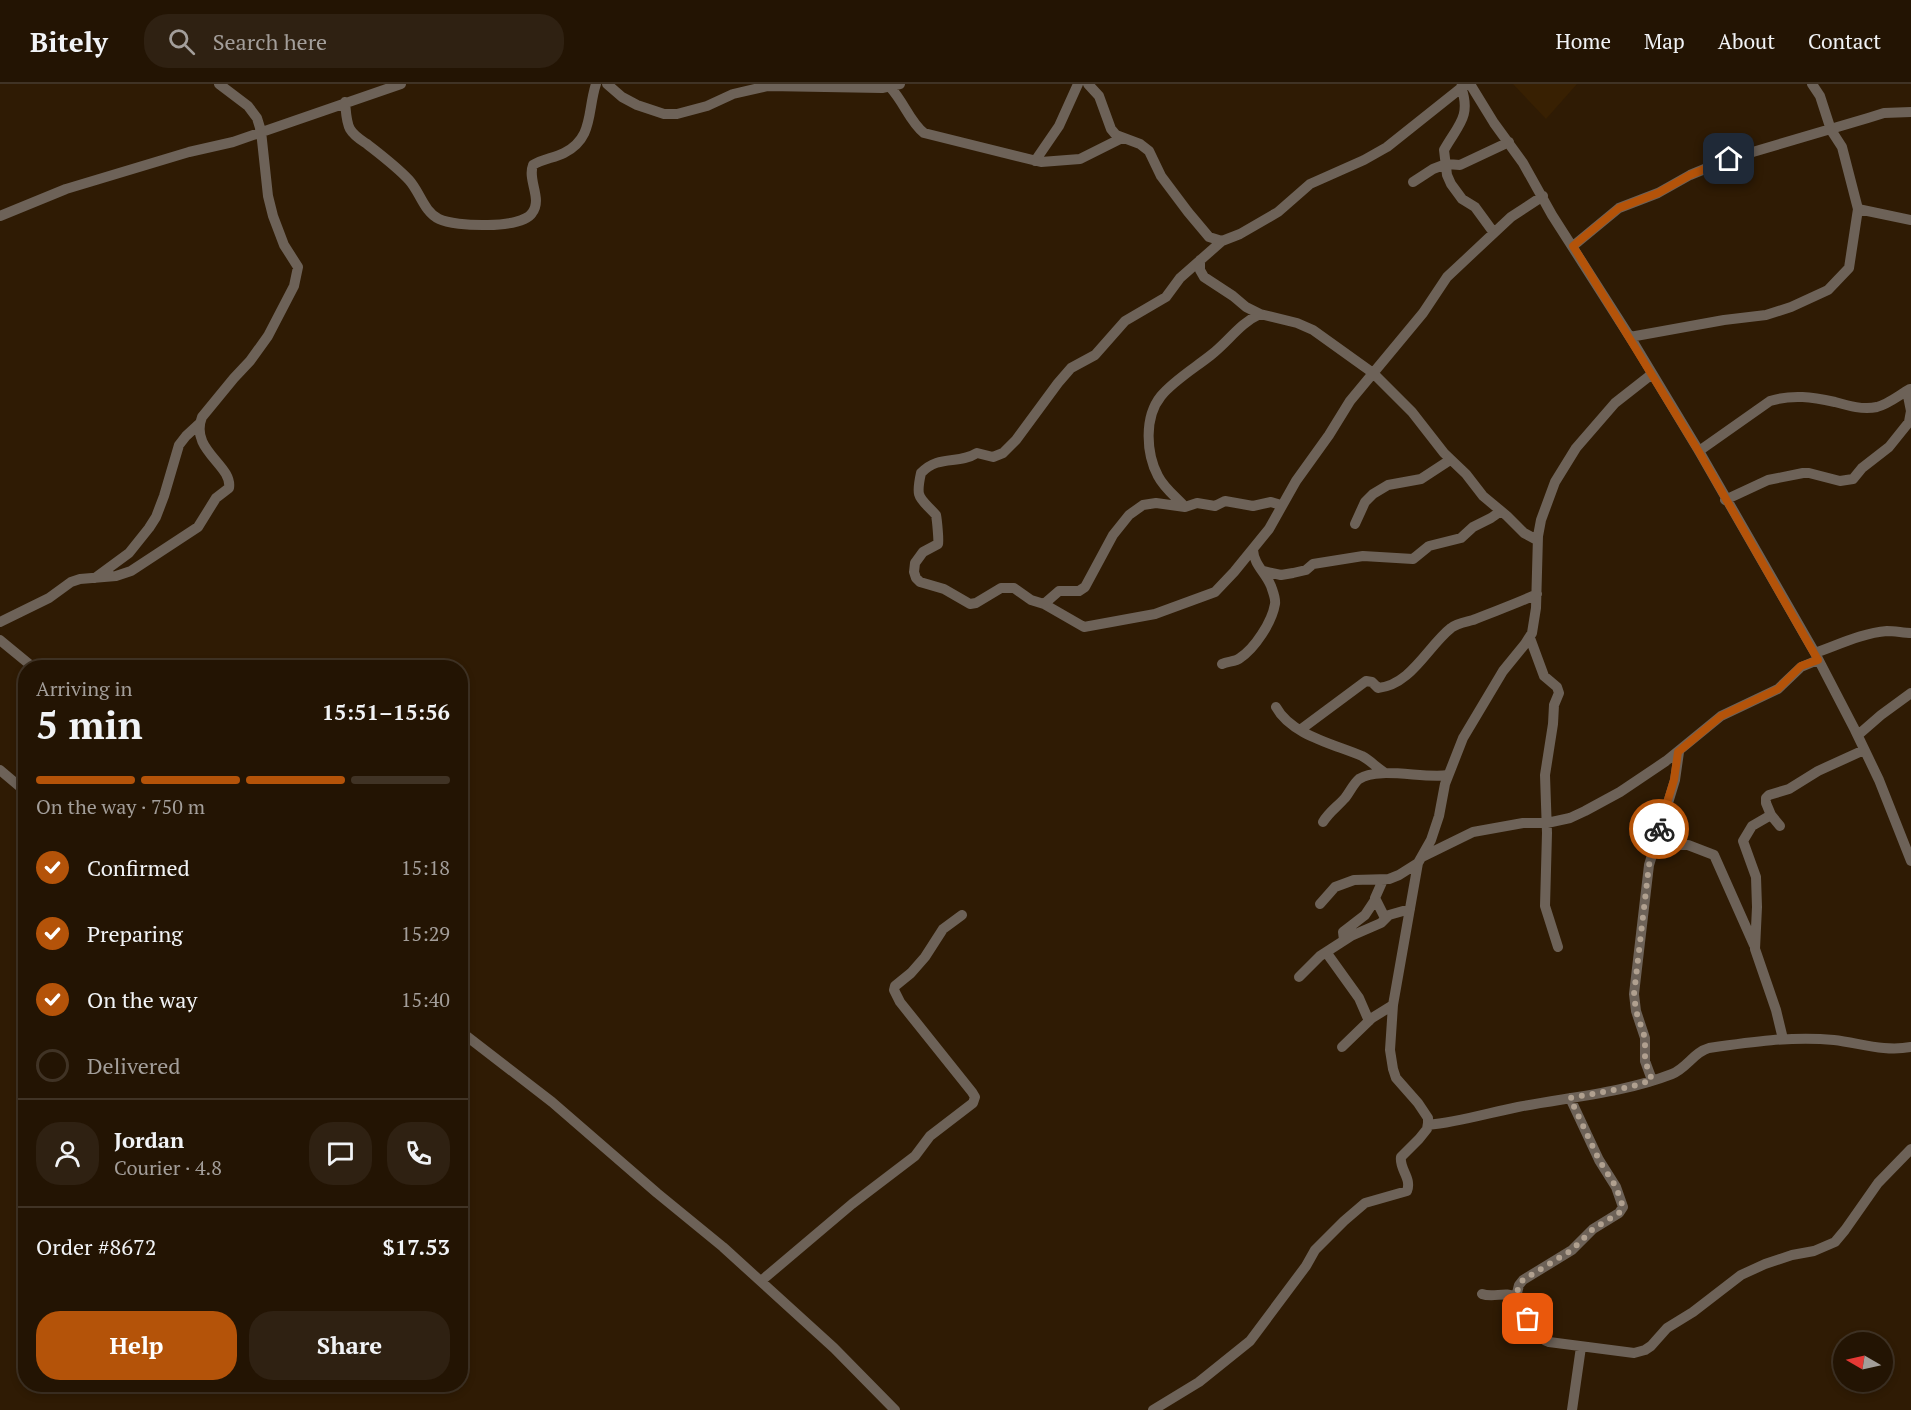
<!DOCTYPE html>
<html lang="en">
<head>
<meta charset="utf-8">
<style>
	body { margin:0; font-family:"PT Serif",serif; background:#2f2112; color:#f1f3f6; height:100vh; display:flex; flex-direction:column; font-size:22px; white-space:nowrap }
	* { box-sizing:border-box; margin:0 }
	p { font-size:20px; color:#a39e9a }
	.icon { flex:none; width:33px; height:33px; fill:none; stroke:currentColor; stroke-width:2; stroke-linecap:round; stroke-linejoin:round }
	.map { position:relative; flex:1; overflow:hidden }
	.panel { position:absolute; left:18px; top:576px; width:450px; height:732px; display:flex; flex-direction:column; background:#231403; border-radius:24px; box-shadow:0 3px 9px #0003,0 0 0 2px #403325 }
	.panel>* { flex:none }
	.needle { width:39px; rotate:279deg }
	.tools { position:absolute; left:1833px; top:1248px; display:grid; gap:12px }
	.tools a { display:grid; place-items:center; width:60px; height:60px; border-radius:50%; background:#231403; box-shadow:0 3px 9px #0003,0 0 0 2px #403325; font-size:30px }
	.pin { position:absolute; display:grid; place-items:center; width:51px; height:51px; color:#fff; margin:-26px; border-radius:12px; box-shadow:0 3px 9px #0006 }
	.courier { position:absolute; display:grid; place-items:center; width:60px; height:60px; margin:-30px; border:4px solid #b45309; border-radius:50%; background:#fff; color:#222; box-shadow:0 2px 8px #0007 }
	.summary em { font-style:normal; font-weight:600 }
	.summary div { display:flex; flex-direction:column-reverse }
	.summary { display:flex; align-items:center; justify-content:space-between; height:102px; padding:0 18px }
	h1 { font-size:39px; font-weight:600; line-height:45px }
	.bar { display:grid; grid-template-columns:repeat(4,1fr); gap:9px 6px; align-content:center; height:72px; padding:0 18px }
	.bar i { height:8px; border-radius:4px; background:#403325 }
	.bar .selected { background:#b45309 }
	.bar p { grid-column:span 4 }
	.line { display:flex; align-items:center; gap:15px; padding:0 18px; border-top:2px solid #403325 }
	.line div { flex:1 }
	.round { display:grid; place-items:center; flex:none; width:63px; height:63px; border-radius:24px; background:#2f2112 }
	ol { padding:0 18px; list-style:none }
	li { display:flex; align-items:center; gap:18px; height:66px }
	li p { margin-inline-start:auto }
	li .icon { padding:6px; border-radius:50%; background:#b45309; color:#fff; stroke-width:4 }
	li:last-child { color:#a39e9a }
	li i { width:33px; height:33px; border:3px solid #403325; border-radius:50% }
	.button { display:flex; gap:12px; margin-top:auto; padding:12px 18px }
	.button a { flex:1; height:69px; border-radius:24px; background:#b45309; color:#fff; font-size:24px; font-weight:600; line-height:69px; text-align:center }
	.button a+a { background:#2f2112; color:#f1f3f6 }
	header { display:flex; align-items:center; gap:36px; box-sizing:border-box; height:84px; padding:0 30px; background:#231403; border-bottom:2px solid #403325 }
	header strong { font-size:28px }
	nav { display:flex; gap:33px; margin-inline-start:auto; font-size:21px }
	.search { width:420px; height:54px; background:#2f2112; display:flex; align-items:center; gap:15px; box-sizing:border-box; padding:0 21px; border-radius:24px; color:#a39e9a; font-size:22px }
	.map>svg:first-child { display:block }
	.built { fill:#382002 }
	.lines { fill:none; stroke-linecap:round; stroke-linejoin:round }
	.minor { stroke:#6d6258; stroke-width:10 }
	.done { stroke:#b0a08f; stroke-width:6; stroke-dasharray:0 10.8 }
	.route { stroke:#b45309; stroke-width:8 }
</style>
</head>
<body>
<header>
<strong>Bitely</strong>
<div class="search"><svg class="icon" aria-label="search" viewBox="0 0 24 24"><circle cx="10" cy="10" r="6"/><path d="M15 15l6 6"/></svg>Search here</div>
<nav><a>Home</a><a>Map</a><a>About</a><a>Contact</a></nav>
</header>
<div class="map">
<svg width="1911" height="1326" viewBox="0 0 1911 1326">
	<rect width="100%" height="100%" fill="#2f1b04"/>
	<path class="built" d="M1513,0H1577L1546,35Z"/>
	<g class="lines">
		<path class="minor" d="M607,0L622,13L637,21L664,30H677L707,22L733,10L768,2L882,4L900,0
			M1088,0L1099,12L1111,45L1116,51L1140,60L1149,67L1161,92L1188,128L1209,153L1222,157L1240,150L1278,128L1310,100L1364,76L1387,63L1466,0
			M1470,0L1494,39L1523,79L1552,131L1635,261L1699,367L1815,569L1855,646L1879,696L1911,777
			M890,3C904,18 910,38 924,49L1041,78L1080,75L1122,54
			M1461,3C1472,33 1457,42 1444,66L1447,91L1451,100L1462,115L1475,123L1494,149
			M345,18C346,27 346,38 350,45C354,52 361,56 367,60C381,71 397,83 409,96C420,108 424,128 439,135C455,143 522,145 532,129C543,115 527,96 533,81C542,75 554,74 564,69C594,54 587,27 596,0
			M1035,77L1059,42L1078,0
			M1413,98L1433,85L1446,80L1460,81L1509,58
			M1858,125L1911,136
			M0,132L66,105L189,68L233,58L401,0
			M1222,157L1180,194L1166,213L1125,237L1095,271L1071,284L1058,299L1016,356L1003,369L993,373L977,369C958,381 939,370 921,389C915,416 920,413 936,431C937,436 939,457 938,460L923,468L915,479L914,488L916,494L920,498L944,505L970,520L976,519L1001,504H1014L1031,516L1044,520L1084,543L1155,530L1215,508L1234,488L1269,445L1296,397L1329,351L1350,317L1423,229L1447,193L1511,133L1543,112
			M1573,162L1619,124L1658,109L1690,91L1729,75L1868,34L1884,29L1911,28
			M1200,176V186L1204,193L1233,212L1246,223L1260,230L1297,239L1313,246L1373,289L1412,328L1444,369L1466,390L1483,412L1507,432L1524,449L1537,456
			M1630,253L1724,236L1766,231L1791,223L1828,206L1849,184L1858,125L1842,63L1831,46L1820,12L1812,0
			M1699,367L1770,317C1793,310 1812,313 1835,318C1849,322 1863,326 1877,323C1889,320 1899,311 1910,305
			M1725,416L1768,396L1803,389H1809L1840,397L1853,395L1862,384L1889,363L1909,338L1911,327L1907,307
			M1185,423C1176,413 1164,404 1158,392C1146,369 1144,333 1161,312C1173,297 1196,283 1211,271C1228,258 1240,239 1260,230
			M1355,440L1365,418L1373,410L1388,401L1421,395L1450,376
			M1263,487L1281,491L1293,489L1306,486L1313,480L1363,472L1413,475L1429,462L1461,454L1473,443L1491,434L1501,427
			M95,494L129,469L149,444L156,433L164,412L179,361L186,352L199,340
			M1044,520L1059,507H1079L1085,503L1113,451L1129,431L1143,421L1156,419L1185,423L1197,419L1215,422L1225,417L1253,422L1271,418L1281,421
			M0,538L49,514L71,498L80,495L116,492L131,487L198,443L216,414L229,404C233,381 189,366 202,333L234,294L250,277L268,252L294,202L298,183L284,161L273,132L268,112L261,47L257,34L248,22L219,0
			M1530,554L1544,592L1557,603L1559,609L1554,621L1553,640L1545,691L1547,749L1545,822L1558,863
			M0,556L34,584
			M1815,569C1838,561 1862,549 1887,547C1895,547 1904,549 1911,549
			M1222,580C1228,577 1235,578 1240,574C1255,564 1272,538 1275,520C1276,515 1273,508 1271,502C1266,489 1254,481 1253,466
			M1276,623C1291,651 1334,660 1362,672C1370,676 1377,684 1385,689
			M1300,646L1366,597L1372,598L1378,604C1411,601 1428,562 1451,544C1457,539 1466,538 1473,536C1495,527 1516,520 1537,510
			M1858,651L1881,631L1911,609
			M0,686L26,708
			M1771,731L1752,742L1743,757L1756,793L1757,823L1755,865L1776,926L1783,955
			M1323,738C1329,728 1337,723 1345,714C1350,708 1353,700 1359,695C1378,682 1424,695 1448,691
			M1780,742L1771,731L1766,719V714L1769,711L1789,705L1818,687L1864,666
			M1654,761H1688L1714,771L1754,861
			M1422,773L1473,748L1523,739H1547L1570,734L1585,727L1620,708L1666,677L1721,632L1778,605L1801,583L1818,576
			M1383,796L1375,814L1385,834
			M1320,820L1335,803L1354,796L1389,795L1399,791L1418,779
			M1344,856L1343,848L1365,831L1375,816
			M1326,868L1359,914L1369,937
			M1299,893L1320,872L1351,852L1381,839L1389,831L1410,825
			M460,947L552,1018L657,1109L723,1163L834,1264L895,1326
			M1342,963L1372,934L1393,921
			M1652,996L1645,977V954L1636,927L1634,910L1649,781L1675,696L1679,668
			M1428,1041C1459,1038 1488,1029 1518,1023C1570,1013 1623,1009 1672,990C1687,984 1694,968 1709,964C1750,958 1792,952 1834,956C1860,959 1884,968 1911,963
			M761,1197L852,1120L915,1072L930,1052L973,1019L975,1013L972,1008L900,918L894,906L895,902L911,889L925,873L943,845L962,831
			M1482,1210C1493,1214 1507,1207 1515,1213C1531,1224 1527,1250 1549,1258L1634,1269L1645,1266L1651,1262L1667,1244L1693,1228L1741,1191L1765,1180L1792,1171L1814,1167L1835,1158L1845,1146L1878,1099L1911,1065
			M1516,1213L1519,1201L1523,1196L1572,1166L1593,1145L1619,1129L1623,1123L1616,1103L1599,1076L1570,1014
			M1153,1326L1199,1298L1250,1257L1306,1182L1315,1166L1344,1137L1365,1119L1407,1107C1412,1094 1399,1085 1401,1073L1419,1055L1427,1045L1428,1039V1034L1418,1019L1396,994L1393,985L1390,966L1393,921L1418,779L1431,756L1439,732L1445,700L1463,654L1503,587L1525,560L1532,549L1536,524L1538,452L1541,436L1555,398L1576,364L1615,319L1652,290
			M1572,1326L1581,1263"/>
	</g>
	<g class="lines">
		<path class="done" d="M1528,1235L1523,1223L1516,1213L1519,1201L1523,1196L1572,1166L1593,1145L1619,1129L1623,1123L1616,1103L1599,1076L1570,1014L1630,1003L1652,996L1645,977V954L1636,927L1634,910L1649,781L1659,745"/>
		<path class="route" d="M1659,745L1674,696L1678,668L1721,632L1778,605L1801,582L1818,576L1699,368L1573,162L1619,124L1658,109L1690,91L1729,75"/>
	</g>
</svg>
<div class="tools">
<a><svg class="needle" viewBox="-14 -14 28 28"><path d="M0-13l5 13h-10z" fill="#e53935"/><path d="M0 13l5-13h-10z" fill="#a39e9a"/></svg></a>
</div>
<div class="pin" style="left:1528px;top:1235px;background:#ea580c"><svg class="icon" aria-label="bag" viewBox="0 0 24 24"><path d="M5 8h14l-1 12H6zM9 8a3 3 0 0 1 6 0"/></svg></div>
<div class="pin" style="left:1729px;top:75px;background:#1f2937"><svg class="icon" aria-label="home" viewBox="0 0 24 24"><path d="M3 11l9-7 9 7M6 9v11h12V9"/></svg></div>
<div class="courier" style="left:1659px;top:745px"><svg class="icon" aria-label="bike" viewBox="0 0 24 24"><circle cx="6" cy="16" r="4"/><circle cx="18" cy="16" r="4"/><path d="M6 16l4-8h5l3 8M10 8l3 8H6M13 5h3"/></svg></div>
<section class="panel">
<div class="summary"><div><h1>5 min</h1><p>Arriving in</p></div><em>15:51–15:56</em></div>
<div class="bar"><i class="selected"></i><i class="selected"></i><i class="selected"></i><i></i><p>On the way · 750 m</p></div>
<ol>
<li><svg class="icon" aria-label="check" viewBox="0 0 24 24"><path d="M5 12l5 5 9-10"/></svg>Confirmed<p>15:18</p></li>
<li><svg class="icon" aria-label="check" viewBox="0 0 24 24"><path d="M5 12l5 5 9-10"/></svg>Preparing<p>15:29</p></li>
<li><svg class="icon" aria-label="check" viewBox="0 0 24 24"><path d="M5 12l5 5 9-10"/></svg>On the way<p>15:40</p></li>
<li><i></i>Delivered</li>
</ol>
<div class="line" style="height:108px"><a class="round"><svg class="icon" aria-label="person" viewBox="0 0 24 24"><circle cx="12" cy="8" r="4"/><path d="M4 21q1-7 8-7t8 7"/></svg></a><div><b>Jordan</b><p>Courier · 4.8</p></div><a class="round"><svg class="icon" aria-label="chat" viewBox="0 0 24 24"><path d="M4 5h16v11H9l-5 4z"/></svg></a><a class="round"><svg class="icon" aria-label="phone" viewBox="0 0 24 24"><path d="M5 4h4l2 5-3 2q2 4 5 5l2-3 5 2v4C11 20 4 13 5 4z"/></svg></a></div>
<div class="line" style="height:78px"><div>Order #8672</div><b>$17.53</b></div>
<div class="button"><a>Help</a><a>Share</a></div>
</section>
</div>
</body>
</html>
